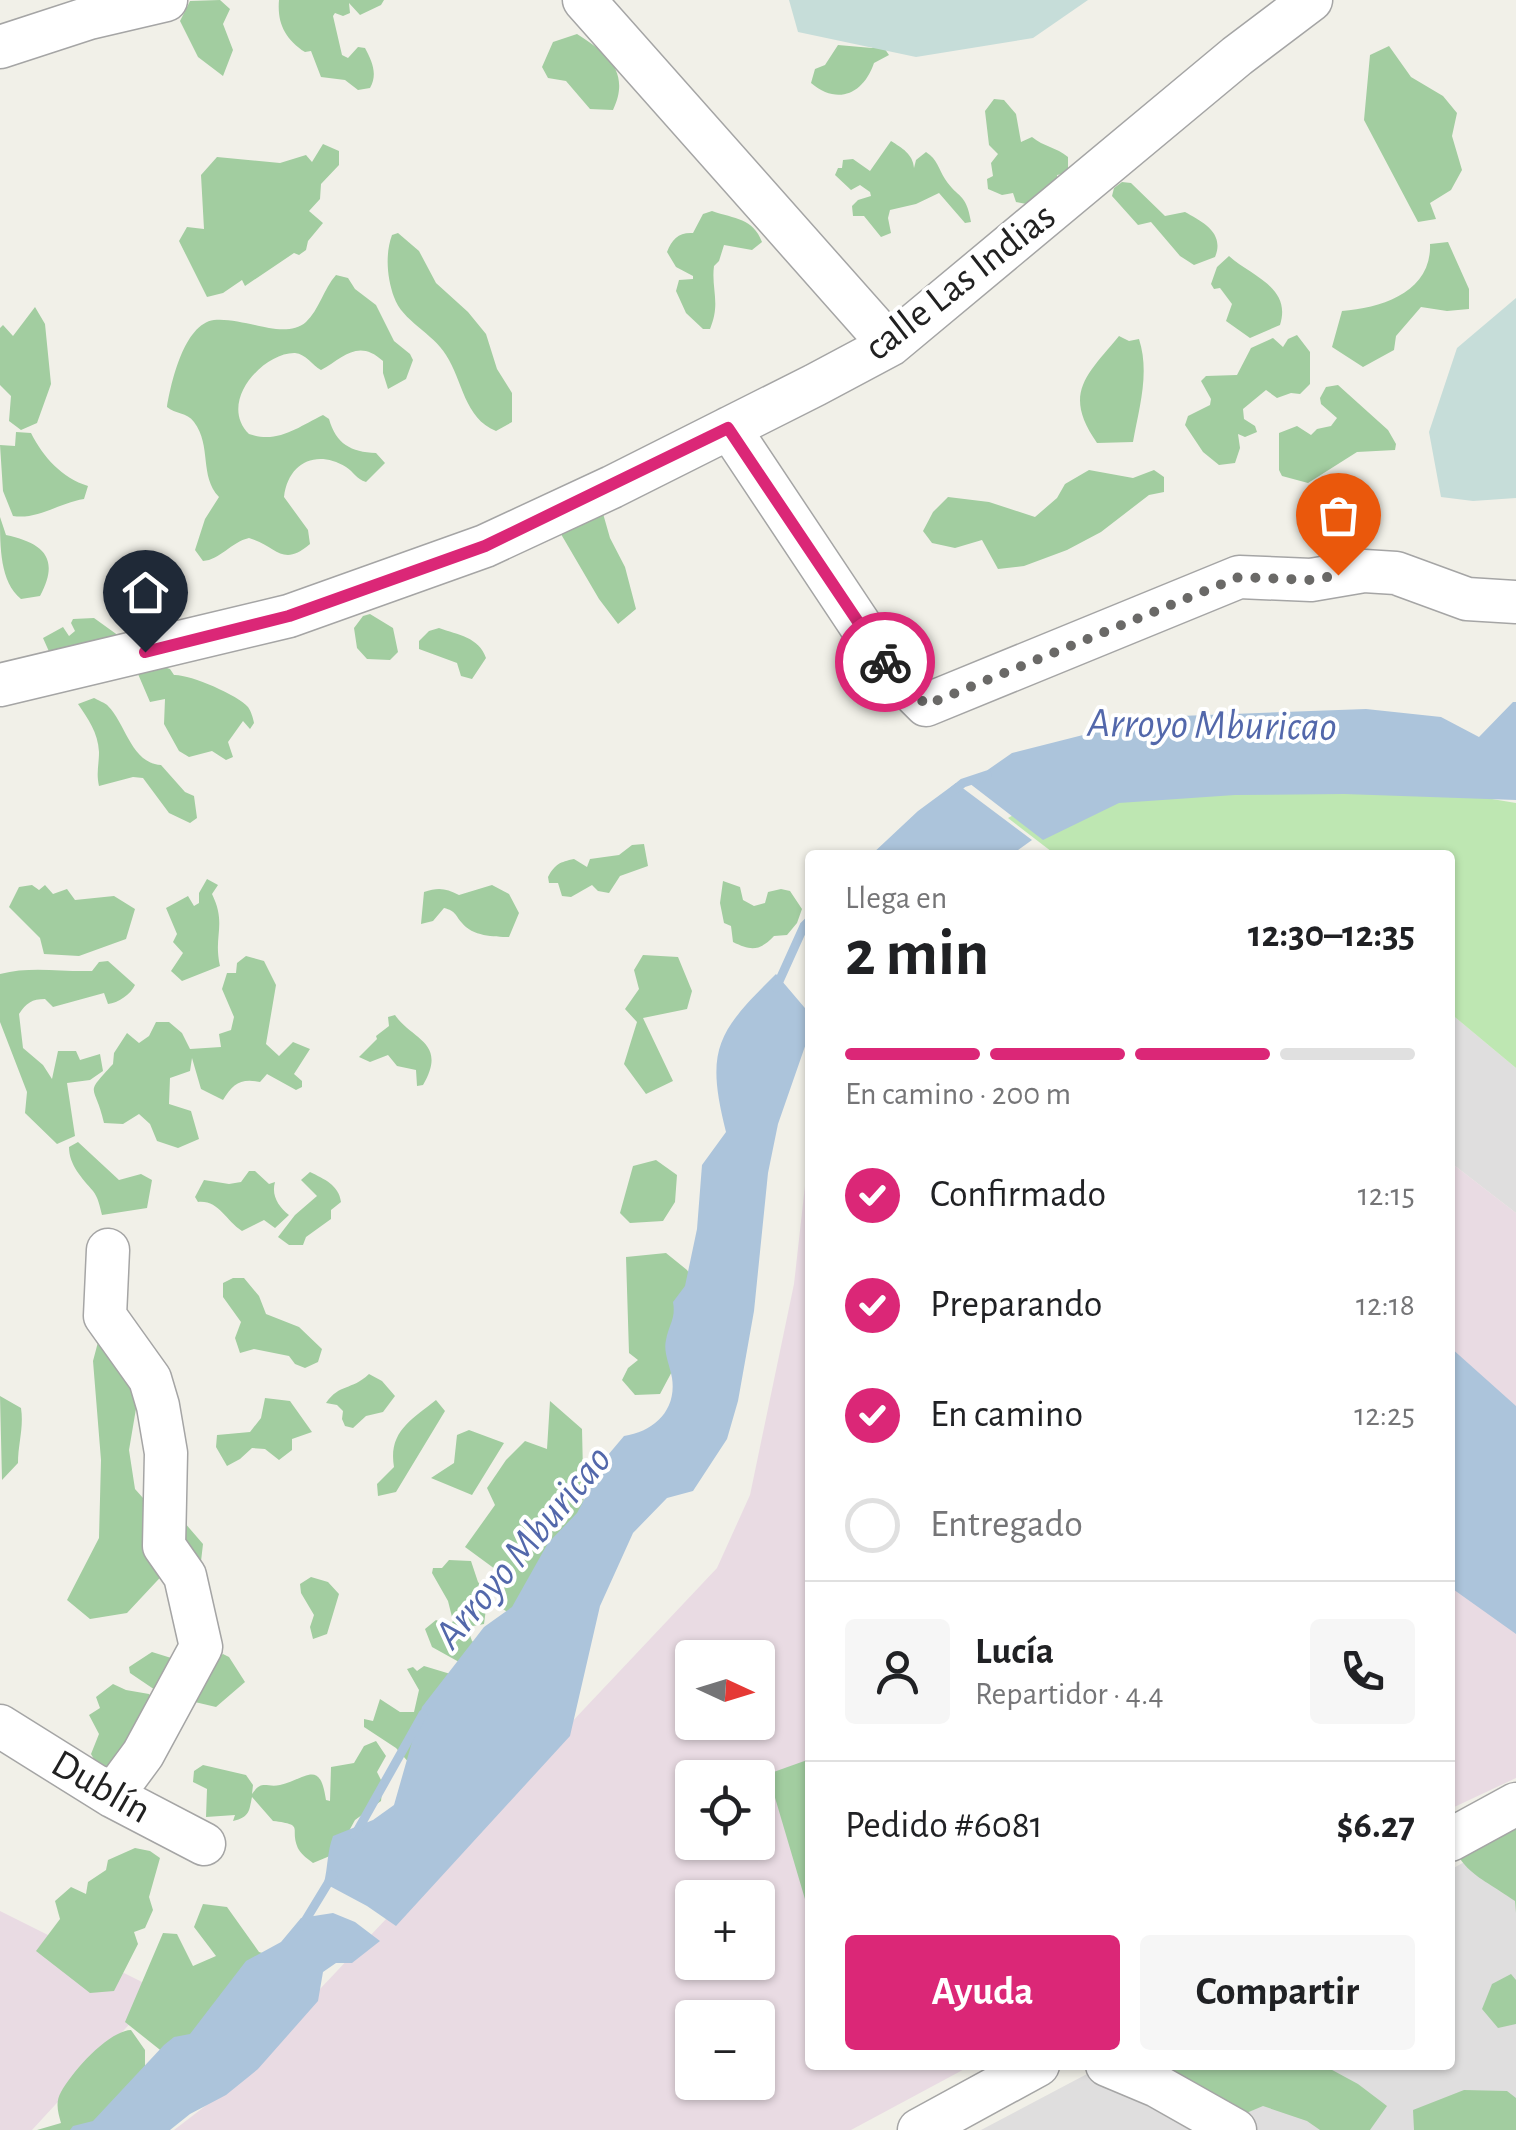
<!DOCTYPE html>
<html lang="es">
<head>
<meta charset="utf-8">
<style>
	body { margin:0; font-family:"Alegreya Sans",sans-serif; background:#f6f6f6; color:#202124; height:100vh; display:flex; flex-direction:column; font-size:38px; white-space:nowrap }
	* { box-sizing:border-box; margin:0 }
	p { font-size:32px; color:#757577 }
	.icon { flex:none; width:55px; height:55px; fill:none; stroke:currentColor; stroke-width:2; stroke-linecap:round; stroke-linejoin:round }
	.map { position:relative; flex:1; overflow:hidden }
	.drawer { position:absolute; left:805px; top:850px; width:650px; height:1220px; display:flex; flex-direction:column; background:#fff; border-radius:10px; box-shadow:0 2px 8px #0004 }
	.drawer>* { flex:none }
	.needle { width:65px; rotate:94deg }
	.controls { position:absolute; left:675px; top:1640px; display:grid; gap:20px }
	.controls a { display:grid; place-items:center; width:100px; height:100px; border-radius:10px; background:#fff; box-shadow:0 2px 8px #0004; font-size:50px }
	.pin { position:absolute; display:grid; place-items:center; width:85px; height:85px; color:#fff; margin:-102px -42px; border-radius:50% 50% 50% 0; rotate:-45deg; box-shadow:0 0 10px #0007 }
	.pin .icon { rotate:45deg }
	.courier { position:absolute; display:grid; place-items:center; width:100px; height:100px; margin:-50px; border:8px solid #db2777; border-radius:50%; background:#fff; color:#222; box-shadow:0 2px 12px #0007 }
	.headline em { font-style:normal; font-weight:600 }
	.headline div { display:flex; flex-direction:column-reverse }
	.headline { display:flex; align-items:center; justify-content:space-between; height:170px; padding:0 40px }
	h1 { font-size:65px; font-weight:600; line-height:75px }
	.bar { display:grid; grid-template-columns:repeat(4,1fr); gap:15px 10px; align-content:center; height:120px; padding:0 40px }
	.bar i { height:12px; border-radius:8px; background:#e0e0e0 }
	.bar .active { background:#db2777 }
	.bar p { grid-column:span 4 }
	.line { display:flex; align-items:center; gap:25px; padding:0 40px; border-top:2px solid #e0e0e0 }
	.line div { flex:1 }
	.round { display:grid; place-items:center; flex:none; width:105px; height:105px; border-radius:10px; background:#f6f6f6 }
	ol { padding:0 40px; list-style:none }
	li { display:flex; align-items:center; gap:30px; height:110px }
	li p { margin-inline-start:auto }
	li .icon { padding:10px; border-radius:50%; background:#db2777; color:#fff; stroke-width:4 }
	li:last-child { color:#757577 }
	li i { width:55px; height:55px; border:5px solid #e0e0e0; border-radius:50% }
	.primary-button { display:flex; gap:20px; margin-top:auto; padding:20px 40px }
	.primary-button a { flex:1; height:115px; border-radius:10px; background:#db2777; color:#fff; font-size:40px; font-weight:600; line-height:115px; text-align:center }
	.primary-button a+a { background:#f6f6f6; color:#202124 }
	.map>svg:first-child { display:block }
	.residential { fill:#dfdede }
	.industrial { fill:#e9dbe3; fill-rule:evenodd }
	.grass { fill:#bee7b2 }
	.forest { fill:#a2cda0 }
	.wetland { fill:#c6ddd9 }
	.water { fill:#acc4db }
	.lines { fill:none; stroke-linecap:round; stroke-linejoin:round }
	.stream { stroke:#acc4db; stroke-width:9 }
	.minor-casing { stroke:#a5a5a5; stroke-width:45 }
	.minor { stroke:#fff; stroke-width:42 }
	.done { stroke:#6a6967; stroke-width:10; stroke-dasharray:0 18 }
	.route { stroke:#db2777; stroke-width:12 }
	.labels { text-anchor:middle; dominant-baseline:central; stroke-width:8; stroke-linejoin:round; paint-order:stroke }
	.street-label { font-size:40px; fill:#212121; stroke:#fff }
	.water-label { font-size:42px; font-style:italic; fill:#5368ab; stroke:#fff }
</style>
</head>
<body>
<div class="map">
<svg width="1516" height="2130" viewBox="0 0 1516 2130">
	<rect width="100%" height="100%" fill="#f1f0e8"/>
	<path class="residential" d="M1450,1013L1516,1068V1213L1450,1162Z
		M1516,1833V2130H981L1104,2065H1450V1870Z"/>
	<path class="industrial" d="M810,1141V2065H972L851,2130H174L221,2094L717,1568L750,1495L794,1284ZM692,1658H758V1722H692ZM692,1778H758V1842H692ZM692,1898H758V1962H692ZM692,2018H758V2082H692Z
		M1450,1162L1516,1213V1778L1450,1809Z
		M0,1911L160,1991L32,2130H0Z"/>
	<path class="grass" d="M1426,788L1516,803V1068L1450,1013V855H1056L1008,818L1048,796Z"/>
	<path class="forest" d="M220,0L230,9L223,24L233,50L223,76L198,57L180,21L190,1Z
		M279,0H384L381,5L360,15L349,3L350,13L343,16L335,13L333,16L342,55L348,58L358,47L365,48C372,61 378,74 370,88L358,90L345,80L321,77L311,51L305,52C285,39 277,23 279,0Z
		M577,34C607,53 631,72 613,110L590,109L566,81L548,78L542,67L553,42Z
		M880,42L889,55L874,63C863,95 837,105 811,83L815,69L825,65L838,45L872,48Z
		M1389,46L1411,77L1443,96L1457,113L1452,136L1462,170L1451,190L1430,203L1436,219L1418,222L1364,120L1370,55Z
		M994,99L1004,100L1016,114L1021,142L1032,137C1044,147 1056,147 1068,157V173L1057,175L1058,182L1037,206L1016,202L1013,193L1002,195L988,189L987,179L993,176L991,163L998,154L989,145L985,111Z
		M891,141C902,148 913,154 914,168L916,160L926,152C938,160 938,168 945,179C958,199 966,192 971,222L965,223L939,193L916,204L890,210L888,218L891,233L881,237L864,216H853L852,206L858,200L871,196L870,192L860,185L851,190L835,175L838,168H842L843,160L853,159L870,171Z
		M323,144L339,151V165L321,184L320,199L309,211L323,223L308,241L306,250L299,255L294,253L245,286L242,280L223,293L207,297L179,241L187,227L204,229L201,175L217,157L280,163L306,155L312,162Z
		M1122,182L1131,183L1165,216L1185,212C1203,222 1225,233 1215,257L1194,265L1180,256L1151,222L1138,225L1112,196L1114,188Z
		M712,211C735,219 753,218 762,242L752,250L724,245L719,261L714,266C711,289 721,303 710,329H703L686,313L676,291L679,280L693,279V276L676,267L667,252C672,239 679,232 693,233L703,214Z
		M398,233L419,251L436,283L468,312L486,334L497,369L512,393V422L496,431C464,418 463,381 446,355C433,333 402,321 394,297C387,278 385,254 392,235Z
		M1448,242L1469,289V309L1447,311L1421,307L1396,336L1394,350L1363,367L1332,347L1342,311C1383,308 1432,291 1430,244Z
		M1229,256C1251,276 1292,287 1280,325L1250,338L1226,321L1232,304L1220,288L1214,289L1211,284L1217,267Z
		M336,275L348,278L355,289L376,305L394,341L410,354L413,360L406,379L388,389L383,373V361C358,338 343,358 321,370C312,365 306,354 295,353C264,352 217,402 249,434C278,444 298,427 323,415L329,419C336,444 351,452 376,453L385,463L366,482C356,479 354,472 346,467C316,449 288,463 284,497L308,530L310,544C282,568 277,546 249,538C231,542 220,560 203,561L195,550L205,519L219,497C199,476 212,446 194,422C187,412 175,414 167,407C171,383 184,324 214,320C229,318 253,325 269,328C281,330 296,331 306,322C319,310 324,288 336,275Z
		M35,307L45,324L51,384L37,423L21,430L9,421L11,396L0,385V328L3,325L13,336Z
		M1297,335L1310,352V384L1300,394L1291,393L1277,398L1266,390L1243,409L1244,419L1255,426L1257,432L1245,437L1238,434L1240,448L1235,463L1219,465L1203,452L1185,425L1188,416L1210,405L1211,399L1201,381L1206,376L1237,375L1251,348L1273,338L1283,347L1288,339Z
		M1119,336L1129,341L1139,339C1150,373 1139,408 1133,442L1097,443C1062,393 1087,375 1119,336Z
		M1338,385L1388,430L1396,444L1395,450L1357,452L1308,483L1282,476L1279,470V433L1297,426L1311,435L1317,429L1331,426L1337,418L1321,404L1320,398L1326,387Z
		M16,432L31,433C43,457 62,478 88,486L84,499C59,503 37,520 13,516L3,491L0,445L15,446Z
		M1089,470L1133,478L1154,470L1164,477V492L1149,495L1101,532L1067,550L1024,566L998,569L982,540L955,548L932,543L923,531L933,512L948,497L989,502L1035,517L1057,498L1065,484Z
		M602,510L610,538L625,567L636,609L618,624L599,599L558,529Z
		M0,517L6,535C42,543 61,557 40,596L21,599C0,582 0,547 0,517Z
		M370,614L393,628L398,652L390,660L367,659L357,648L354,628L363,616Z
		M94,618L119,636L51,656L43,638L63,627L69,636L75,631L71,623L73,619Z
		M439,628C458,635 479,637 486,658L472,679L461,676L457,663L419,649V641L429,631Z
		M156,664L170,669L174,675C189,674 238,695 248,707C251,711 253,718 254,723L250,729L243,721L228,742L233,757L226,760L212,751L189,757L179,751L164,724L165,699L150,702L138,674Z
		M94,698C96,699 107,704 108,706C126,724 131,763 161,765L185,792L194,796L197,818L190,823L169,813L143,778L133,777L99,786C96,773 99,765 99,752C98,732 88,719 78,704Z
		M644,844L648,866L620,876L609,893L598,891L592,885L571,897L562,896L558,883H549L548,877C555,864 560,862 574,859L587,867L590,859L619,855L632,845Z
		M207,879L218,885L212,894C227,925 213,935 220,966L182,981L171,971L183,953L173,942L177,934L166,908L188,896L194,906L199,903V893Z
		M723,881L740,887L743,900L754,906L765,903L768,892L781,889L790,891L802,909L797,923L787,935L774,936C760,951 751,951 733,942L731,926L724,923L720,903Z
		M32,885L39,890L45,885L53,894L67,889L75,900L114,896L135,909L126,939L79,956L44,954L40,938L9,907L19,887Z
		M492,885L509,894L519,913L509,937C494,937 472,936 462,923C455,915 456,911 444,908L433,921L421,924L424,892C438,887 446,888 459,895Z
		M643,955L678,957L692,991L687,1009L643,1018L673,1081L646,1094L624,1064L637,1022L625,1009L639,989L634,970Z
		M246,956L264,961L276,985L266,1044L279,1056L293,1042L310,1049L294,1074L302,1081V1087L296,1090L267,1074L260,1082C240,1078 233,1084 223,1100L201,1089L192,1058L190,1071L170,1078L169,1104L191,1111L199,1139L178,1148L157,1141L150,1124L139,1114L123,1124L104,1123C95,1082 83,1097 113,1064L114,1053L127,1033L139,1043L149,1036L156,1022H169L182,1033L190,1049L221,1047L219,1034L231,1030L234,1017L222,989L227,973H236L237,963Z
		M108,961L135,985C131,994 118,1003 108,1004L104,993L53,1007L45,999C32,999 26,1003 19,1014L23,1048L43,1065L52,1079L58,1051H76L80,1060L100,1054L103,1071L90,1080L67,1083L75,1136L57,1144L25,1113L27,1092L0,1022V974C31,966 60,972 92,971L99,962Z
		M395,1015C412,1040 448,1042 423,1085L417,1086L416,1070L397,1066L388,1055L370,1062L359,1057L377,1039L376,1036L389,1026L388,1017Z
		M78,1142L119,1180L141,1174L152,1180L147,1208L102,1215C100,1207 98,1197 93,1191C82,1178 69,1165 69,1147Z
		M656,1160L677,1175L675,1202L663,1221L630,1223L620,1213L633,1166Z
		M249,1171H255L269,1184L275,1182C271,1196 279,1207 289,1215L275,1228L264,1220L242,1231C225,1220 219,1200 198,1202L195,1197L204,1180L229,1184L241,1182Z
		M310,1172C324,1179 339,1185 341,1202L331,1210V1219L306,1237L303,1245H289L278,1237L295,1215L317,1196L301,1180Z
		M666,1253L687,1270L700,1290L692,1334L660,1394L635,1395L622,1380L628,1368L638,1360L629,1353L626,1257Z
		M233,1278H244L259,1296L266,1314L299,1327L322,1349L318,1362L305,1368L295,1364L289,1356L254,1349L240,1353L235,1338L241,1322L223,1297V1283Z
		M102,1327L138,1397L129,1450L135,1489L159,1516L184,1522L203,1544L200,1570L170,1567L127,1613L90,1619L67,1600L99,1538L101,1460L93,1361Z
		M369,1374L382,1381L395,1396L383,1412L366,1416L353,1428L345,1426L342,1419L343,1411L337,1405L326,1403C340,1383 351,1391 369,1374Z
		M0,1396L21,1408C24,1427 18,1444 18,1463L2,1480Z
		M265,1398L290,1401L312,1432L292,1439V1450L279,1460L265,1449L252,1448L240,1459L227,1466L216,1447L217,1435L250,1432L261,1418Z
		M436,1400L445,1411L396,1492L378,1496L377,1484L394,1467C388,1432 411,1420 436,1400Z
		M550,1401L582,1429L584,1516L522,1621L498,1606L495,1569L465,1547L495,1505L487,1488L506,1460L525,1441L547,1449Z
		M469,1430L504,1443L472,1495L431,1478L454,1463L457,1435Z
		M449,1560L471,1561L478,1582L488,1594L484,1624L467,1627L472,1641L477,1645L459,1662L432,1647L425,1629L436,1620L450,1626L453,1621L448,1601L432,1573L433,1568H442Z
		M311,1577L328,1582L339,1594L327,1634L313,1639L310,1627L314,1615L301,1593L300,1584Z
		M152,1652L200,1667L223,1654L229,1657L245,1682L216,1707L161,1694L130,1673L129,1667Z
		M424,1666L467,1679L411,1765L396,1748L364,1727V1719L373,1721L380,1699L400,1712H414L419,1690L407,1669L413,1667L417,1671Z
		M113,1684L126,1690L149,1694L156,1703L144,1768H99L91,1754L99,1734L89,1715L100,1708L96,1697Z
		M376,1741L386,1756L377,1772L383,1784L381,1801L355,1820L337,1853L313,1863C308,1859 302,1855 299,1850C288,1828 307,1825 273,1821L252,1797C249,1811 250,1817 233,1821L235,1815L206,1817L207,1789L193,1782L194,1771L203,1765L246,1775L253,1785L252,1794C262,1779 266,1788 280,1785C306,1779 320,1758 326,1800L330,1801L331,1767L354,1763L364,1746Z
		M810,1759V1916L768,1774Z
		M1450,1815H1507L1516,1822V1913L1515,1901C1475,1873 1450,1869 1450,1815Z
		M135,1848L150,1851L160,1858L149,1897L153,1910L145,1928L134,1932L138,1944L114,1991L90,1993L36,1951L60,1919L55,1901L71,1887L86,1894L88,1882L106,1870L108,1860Z
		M203,1904L227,1907L259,1952L289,1961L174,2061L125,2022L163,1933L177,1934L193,1966L216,1956L194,1927Z
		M1511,1974L1516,1980V2024L1498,2028L1482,2009L1492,1984Z
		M131,2030L145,2050V2071L117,2130H37L61,2123C58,2113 55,2102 61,2092C72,2072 108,2031 131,2030Z
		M1169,2065H1323L1358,2084L1387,2106L1370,2130H1320L1307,2121L1263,2106L1206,2130L1169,2106Z
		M1464,2090L1507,2091L1516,2098V2130H1414L1413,2110Z"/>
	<path class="wetland" d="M789,0H1088L1033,38L916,57L798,32Z
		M1516,298V498L1473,501L1441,497L1429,432L1457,348Z"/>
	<path class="water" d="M1513,702H1516V800L1344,794L1235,795L1119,803L1043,840L969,783L1012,753L1154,717L1366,709L1441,717L1479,737Z
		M956,783L1032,840L1011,855H871L918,811Z
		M776,974L810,1014V1032L778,1124L768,1173L754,1311L738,1401L727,1439L693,1491L667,1498L633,1533L600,1606L570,1736L396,1926L367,1906L324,1883C328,1867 327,1852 333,1836L373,1820L394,1805L422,1707L484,1627L512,1607L548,1543L577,1513L608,1455L624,1436C654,1432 677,1410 672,1378C670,1366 663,1352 666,1340C669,1324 676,1319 673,1302L685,1286L697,1229L702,1165L726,1132C705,1049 717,1032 776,974Z
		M1450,1347L1516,1406V1634L1450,1587Z
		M333,1913L355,1922L380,1941L352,1963H336L323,1972L318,2001L258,2069L226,2095L190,2114L170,2130H70L73,2126L93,2121L164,2045L174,2037L190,2034L246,1961L281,1942L301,1918Z"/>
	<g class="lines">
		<path class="stream" d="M952,792L963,783L987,775
			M776,988L804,926L810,920
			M355,1835L423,1714
			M302,1926L333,1875"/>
		<g class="minor-casing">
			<path id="minor" d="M584,0L890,345
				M0,47L89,18L166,0
				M729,428L888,667L926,705L1239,577L1311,580L1364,571L1396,573L1467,599L1516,602
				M0,685L289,616L485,546L612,487L815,385L890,345L1237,56L1311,0
				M108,1250L105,1316L150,1379L158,1406L166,1453L164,1546L185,1576L201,1647L143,1754L112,1796
				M0,1726L112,1796L204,1844
				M1450,1840L1516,1804
				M1107,2065L1157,2086L1235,2130
				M919,2130L1038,2065"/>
		</g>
		<use href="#minor" class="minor"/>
	</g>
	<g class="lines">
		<path class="done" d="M885,662L926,705L1239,577L1312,580L1338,575"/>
		<path class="route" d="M145,652L289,616L485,546L728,428L885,662"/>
	</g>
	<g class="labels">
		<g class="street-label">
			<text transform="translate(960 282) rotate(-38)">calle Las Indias</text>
			<text transform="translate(101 1787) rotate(30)">Dublín</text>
		</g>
		<g class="water-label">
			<text transform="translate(1212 725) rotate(1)">Arroyo Mburicao</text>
			<text transform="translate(523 1547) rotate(-50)">Arroyo Mburicao</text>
		</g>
	</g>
</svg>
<div class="controls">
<a><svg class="needle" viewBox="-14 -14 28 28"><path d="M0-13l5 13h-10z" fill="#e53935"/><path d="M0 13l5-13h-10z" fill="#757577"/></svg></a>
<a><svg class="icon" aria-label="locate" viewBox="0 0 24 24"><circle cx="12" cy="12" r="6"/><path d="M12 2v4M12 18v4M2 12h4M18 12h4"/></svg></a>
<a>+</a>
<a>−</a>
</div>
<div class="pin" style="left:1338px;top:575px;background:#ea580c"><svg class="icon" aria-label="bag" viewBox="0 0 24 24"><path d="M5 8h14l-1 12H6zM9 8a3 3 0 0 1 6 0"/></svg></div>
<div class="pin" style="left:145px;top:652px;background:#1f2937"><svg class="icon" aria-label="home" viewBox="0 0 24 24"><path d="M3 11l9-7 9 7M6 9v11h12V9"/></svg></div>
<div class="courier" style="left:885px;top:662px"><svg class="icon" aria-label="bike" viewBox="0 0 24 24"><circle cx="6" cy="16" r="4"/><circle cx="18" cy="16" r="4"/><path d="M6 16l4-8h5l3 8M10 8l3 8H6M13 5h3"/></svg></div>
<section class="drawer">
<div class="headline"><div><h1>2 min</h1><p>Llega en</p></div><em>12:30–12:35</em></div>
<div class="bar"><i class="active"></i><i class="active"></i><i class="active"></i><i></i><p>En camino · 200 m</p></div>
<ol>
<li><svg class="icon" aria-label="check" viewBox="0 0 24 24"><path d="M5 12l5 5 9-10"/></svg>Confirmado<p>12:15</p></li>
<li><svg class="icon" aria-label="check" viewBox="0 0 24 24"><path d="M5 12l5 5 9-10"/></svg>Preparando<p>12:18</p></li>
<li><svg class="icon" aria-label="check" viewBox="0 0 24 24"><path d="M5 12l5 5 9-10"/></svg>En camino<p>12:25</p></li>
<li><i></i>Entregado</li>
</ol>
<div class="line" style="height:180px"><a class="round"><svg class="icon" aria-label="person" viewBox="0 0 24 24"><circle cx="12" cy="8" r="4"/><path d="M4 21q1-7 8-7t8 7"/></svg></a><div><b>Lucía</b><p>Repartidor · 4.4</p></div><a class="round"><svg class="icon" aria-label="phone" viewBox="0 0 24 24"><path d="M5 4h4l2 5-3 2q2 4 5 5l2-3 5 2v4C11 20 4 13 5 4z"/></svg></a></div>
<div class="line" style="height:130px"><div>Pedido #6081</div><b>$6.27</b></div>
<div class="primary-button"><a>Ayuda</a><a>Compartir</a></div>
</section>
</div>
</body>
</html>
